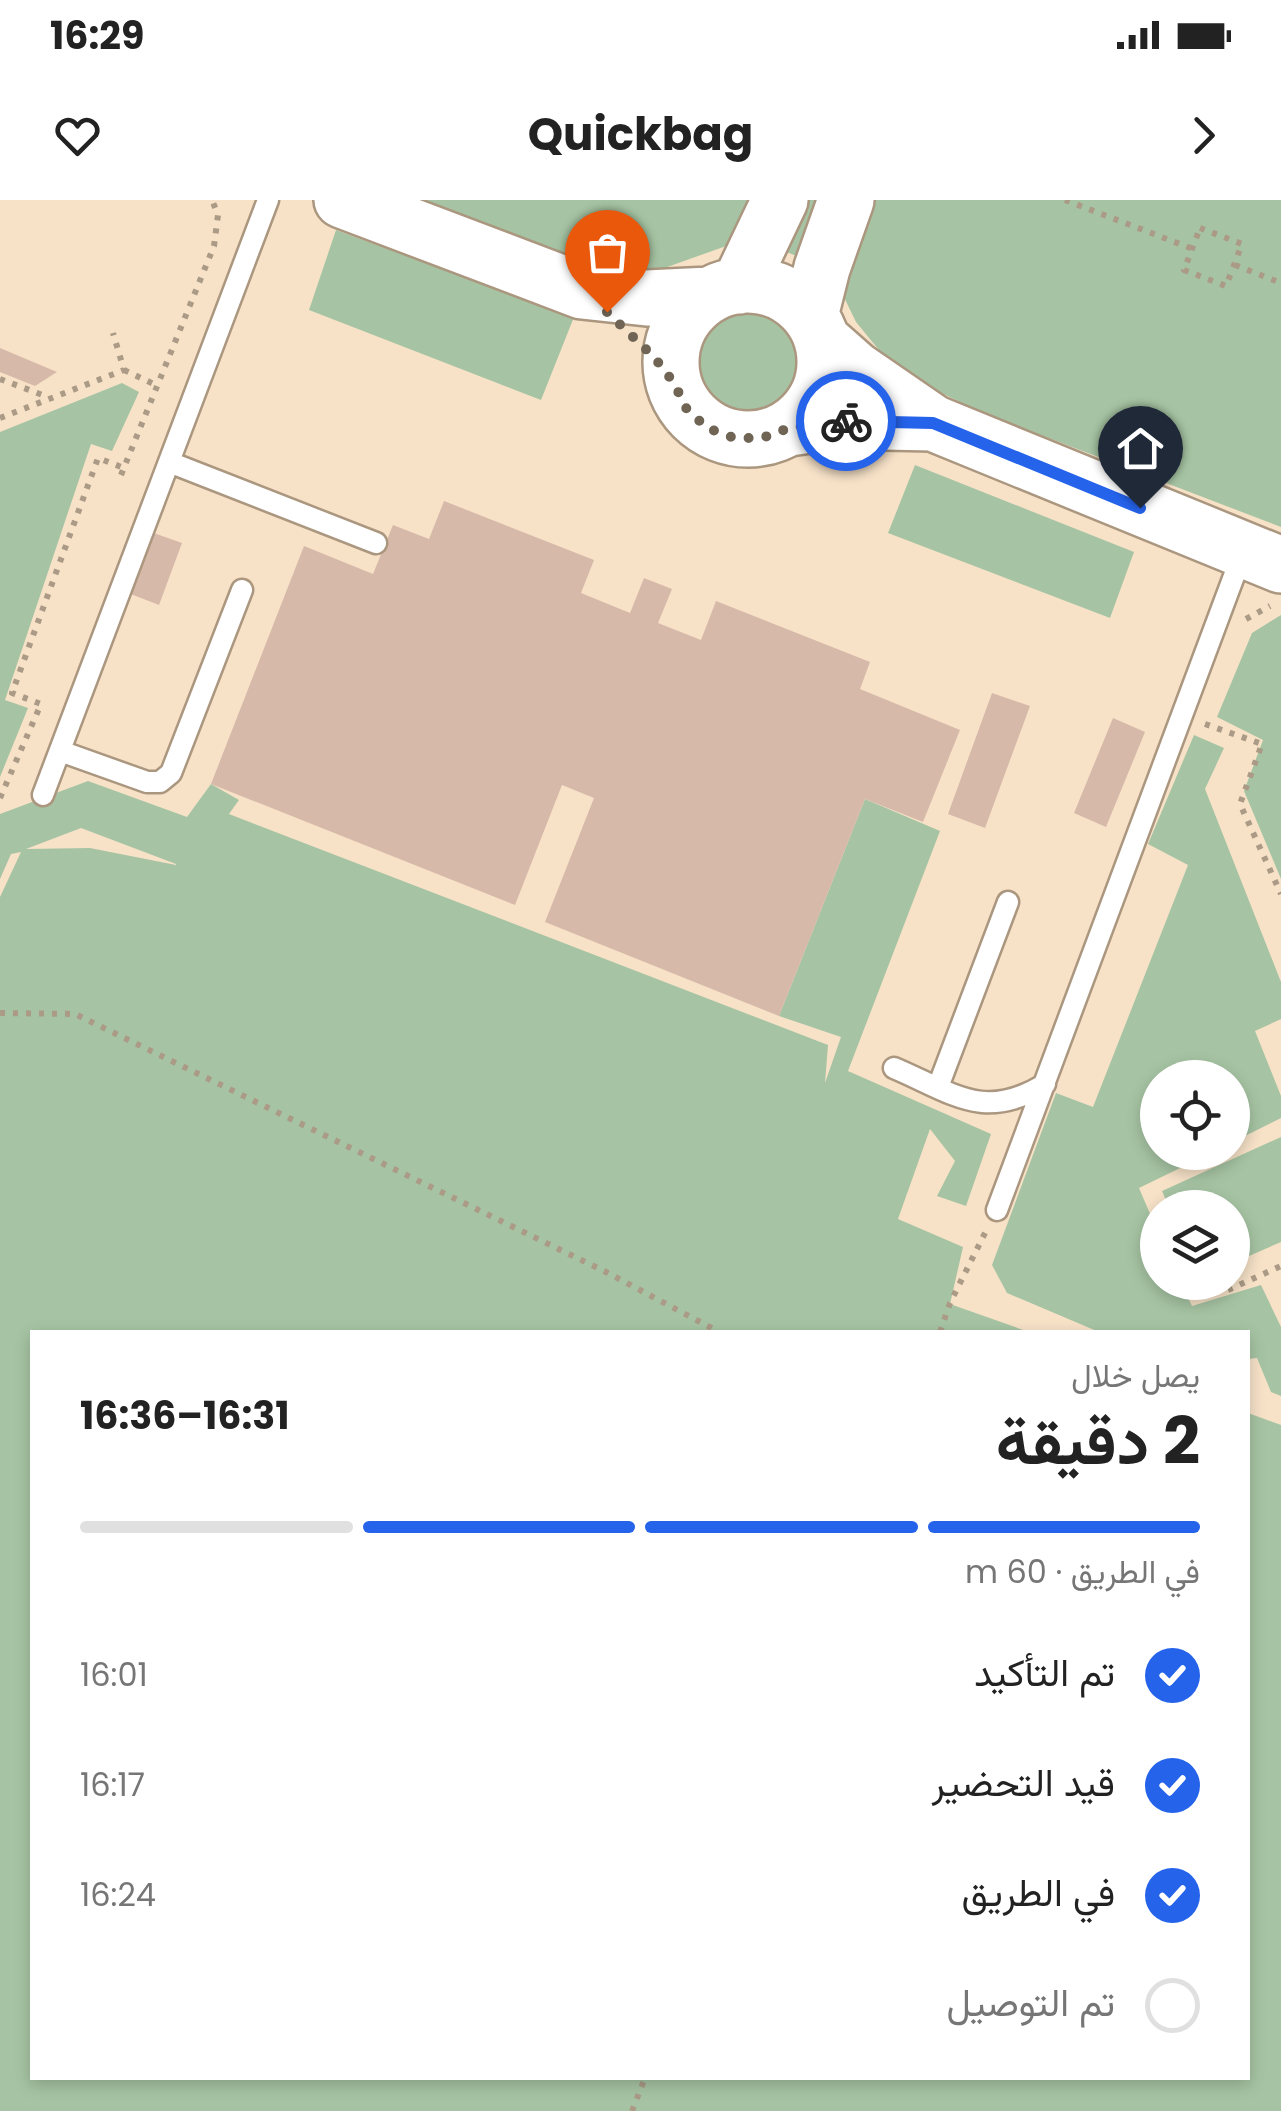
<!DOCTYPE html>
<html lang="ar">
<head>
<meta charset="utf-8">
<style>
	body { margin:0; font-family:Poppins,Vazirmatn,sans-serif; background:#f6f6f6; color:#222; direction:rtl; height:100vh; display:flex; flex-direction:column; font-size:38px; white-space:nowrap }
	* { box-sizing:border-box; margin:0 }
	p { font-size:32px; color:#767676 }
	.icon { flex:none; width:55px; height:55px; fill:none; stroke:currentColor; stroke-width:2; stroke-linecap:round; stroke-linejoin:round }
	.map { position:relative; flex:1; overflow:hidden; direction:ltr }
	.side { position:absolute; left:30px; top:1130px; width:1220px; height:750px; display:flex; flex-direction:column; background:#fff; border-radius:0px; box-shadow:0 5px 15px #0003; direction:rtl }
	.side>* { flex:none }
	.buttons { position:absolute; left:1140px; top:860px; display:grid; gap:20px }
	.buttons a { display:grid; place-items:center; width:110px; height:110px; border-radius:50%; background:#fff; box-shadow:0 5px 15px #0003; font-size:50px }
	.pin { position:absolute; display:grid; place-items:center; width:85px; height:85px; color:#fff; margin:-102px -42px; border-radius:50% 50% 50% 0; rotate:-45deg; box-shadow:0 0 10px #0007 }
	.pin .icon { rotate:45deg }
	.courier { position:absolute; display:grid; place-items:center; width:100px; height:100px; margin:-50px; border:8px solid #2563eb; border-radius:50%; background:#fff; color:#222; box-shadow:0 2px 12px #0007 }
	.summary em { font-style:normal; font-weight:700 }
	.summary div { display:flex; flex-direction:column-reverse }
	.summary { display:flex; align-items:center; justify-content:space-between; height:170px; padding:0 50px }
	h1 { font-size:65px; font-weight:700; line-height:75px }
	.bar { display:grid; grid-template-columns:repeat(4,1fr); gap:15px 10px; align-content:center; height:120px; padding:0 50px }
	.bar i { height:12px; border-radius:8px; background:#e0e0e0 }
	.bar .on { background:#2563eb }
	.bar p { grid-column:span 4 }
	ol { padding:0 50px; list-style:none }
	li { display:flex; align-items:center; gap:30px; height:110px }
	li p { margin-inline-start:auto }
	li .icon { padding:10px; border-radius:50%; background:#2563eb; color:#fff; stroke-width:4 }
	li:last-child { color:#767676 }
	li i { width:55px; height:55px; border:5px solid #e0e0e0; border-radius:50% }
	.status { display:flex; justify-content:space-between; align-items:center; height:70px; padding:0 50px; background:#fff; direction:ltr }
	.status svg { height:28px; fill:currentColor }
	header { display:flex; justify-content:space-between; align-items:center; height:130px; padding:0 50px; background:#fff; font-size:45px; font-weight:700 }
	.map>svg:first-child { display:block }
	.green { fill:#a6c4a3; fill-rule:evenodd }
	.building { fill:#d7b9a9 }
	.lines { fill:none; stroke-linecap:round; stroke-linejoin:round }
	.lane-casing { stroke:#ab977f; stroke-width:25 }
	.secondary-casing { stroke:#ab977f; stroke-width:60 }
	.path { stroke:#aa9a86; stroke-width:6; stroke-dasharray:5 8; stroke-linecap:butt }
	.lane { stroke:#fff; stroke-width:20 }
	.secondary { stroke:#fff; stroke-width:55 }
	.done { stroke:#706555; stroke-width:10; stroke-dasharray:0 18 }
	.route { stroke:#2563eb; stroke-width:12 }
</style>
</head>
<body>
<div class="status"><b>16:29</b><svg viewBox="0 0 49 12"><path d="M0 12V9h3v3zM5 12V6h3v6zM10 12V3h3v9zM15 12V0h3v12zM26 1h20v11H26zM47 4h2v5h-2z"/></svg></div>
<header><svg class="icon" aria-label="forward" viewBox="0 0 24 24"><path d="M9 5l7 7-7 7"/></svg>Quickbag<svg class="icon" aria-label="heart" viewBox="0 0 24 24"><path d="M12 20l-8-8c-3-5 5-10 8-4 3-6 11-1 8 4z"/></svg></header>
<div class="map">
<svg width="1281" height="1911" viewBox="0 0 1281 1911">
	<rect width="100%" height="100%" fill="#f7e2c8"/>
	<path class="green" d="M422,0H1281V327L981,212L914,180L883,155L856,122L839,87L810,61L768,45H729L656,71L611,73Z
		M336,30L574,117L541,200L309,110Z
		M759,94C793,107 798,113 808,146C812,160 810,170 803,183C762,255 657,192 703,117Z
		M122,183L139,192L112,251L91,244L5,500L28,508L0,577V232Z
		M915,265L1134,352L1110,418L888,333Z
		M1281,415V679L1244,591L1263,540L1217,517L1252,433Z
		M1194,535L1224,548L1205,589L1281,782V819L1255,831L1281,896V918L1233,942L1232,878H1158V952L1211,953L1139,988L1157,1030L1158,1082L1181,1083L1192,1106L1261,1085L1281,1127V1196L1271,1192L1257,1158L1248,1159V1132H1099L1007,1093L992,1065L1056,893L1093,907L1188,665L1148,644Z
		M88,581L187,617L211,584L239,600L229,614L828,845L825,883L841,837L779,816L865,599L940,631L848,871L991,934L966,1006L937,996L955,961L930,929L898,1019L963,1047L950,1104L1029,1132H32V1878H1248V1213L1281,1225V1911H0V697L21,652L11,654L0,679V614ZM81,628L176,664V665L90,648L26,649Z
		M1281,937V1042L1233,1063L1232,1008L1169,1007L1162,991Z"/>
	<path class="building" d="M0,148L57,172L35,186L0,172Z
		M444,301L594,360L581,393L630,413L644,378L672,389L658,423L701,440L716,401L870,462L860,489L960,530L923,622L865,599L779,816L545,722L594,598L562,585L515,705L211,584L304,346L373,374L393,325L429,339Z
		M151,332L182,343L159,405L128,393Z
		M992,493L1030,506L985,628L948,614Z
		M1113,518L1145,532L1106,627L1074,613Z"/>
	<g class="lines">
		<g class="lane-casing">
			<path id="lane" d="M169,262L376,343
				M60,551L147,582H160L171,573L242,390
				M43,595L268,0
				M894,868C953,893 984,922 1045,884
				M938,887L1008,702
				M997,1010L1243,352"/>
		</g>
		<g class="secondary-casing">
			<path id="secondary" d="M342,0L582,91L647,98L710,95
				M671 162a77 77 0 1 1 154 0a77 77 0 1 1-154 0Z
				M739,86L780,0
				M810,116L822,68L846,0
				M822,140L856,170L933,223L1281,365
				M789,228L836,221L933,223"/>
		</g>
		<path class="path" d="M1065,0L1193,49
			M1200,28L1242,44L1226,86L1184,70Z
			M1235,65L1281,83
			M124,170L158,186
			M0,179L48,197
			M0,218L124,170L113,133
			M121,275L214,46L218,15L212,0
			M1246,419L1270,406
			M1205,524L1262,544L1240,604L1281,694
			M0,598L41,504L12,493L98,258L124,268
			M0,813L75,814L608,1073L719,1132
			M1228,1090L1281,1066
			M940,1132L950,1103L987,1029
			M632,1911L645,1878"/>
		<use href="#lane" class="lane"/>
		<use href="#secondary" class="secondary"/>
	</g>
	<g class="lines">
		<path class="done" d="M607,112L654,157L674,183L686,208L707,228L734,238H762L789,228L846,221"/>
		<path class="route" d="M846,221L933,223L1140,308"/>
	</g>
</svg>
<div class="buttons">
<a><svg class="icon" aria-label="locate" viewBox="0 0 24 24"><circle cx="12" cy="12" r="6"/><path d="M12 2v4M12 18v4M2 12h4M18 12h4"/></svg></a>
<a><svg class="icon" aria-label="layers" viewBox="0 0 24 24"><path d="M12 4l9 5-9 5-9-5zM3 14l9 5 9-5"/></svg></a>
</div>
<div class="pin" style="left:607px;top:112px;background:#ea580c"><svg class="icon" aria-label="bag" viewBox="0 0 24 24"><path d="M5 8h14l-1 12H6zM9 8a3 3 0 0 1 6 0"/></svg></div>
<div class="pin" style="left:1140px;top:308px;background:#1f2937"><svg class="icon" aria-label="home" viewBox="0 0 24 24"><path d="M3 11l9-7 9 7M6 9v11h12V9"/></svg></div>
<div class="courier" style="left:846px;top:221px"><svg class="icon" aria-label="bike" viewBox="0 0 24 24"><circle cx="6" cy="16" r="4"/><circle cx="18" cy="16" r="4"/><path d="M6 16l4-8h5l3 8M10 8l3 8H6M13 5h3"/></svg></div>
<section class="side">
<div class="summary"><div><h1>2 دقيقة</h1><p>يصل خلال</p></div><em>16:31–16:36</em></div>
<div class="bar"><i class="on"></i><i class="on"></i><i class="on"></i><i></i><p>في الطريق · 60 m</p></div>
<ol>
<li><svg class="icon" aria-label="check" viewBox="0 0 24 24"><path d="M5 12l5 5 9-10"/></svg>تم التأكيد<p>16:01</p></li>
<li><svg class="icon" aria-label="check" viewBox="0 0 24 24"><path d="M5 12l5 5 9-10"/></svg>قيد التحضير<p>16:17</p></li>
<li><svg class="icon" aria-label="check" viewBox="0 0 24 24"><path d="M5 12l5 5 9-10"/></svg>في الطريق<p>16:24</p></li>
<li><i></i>تم التوصيل</li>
</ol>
</section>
</div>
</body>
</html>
